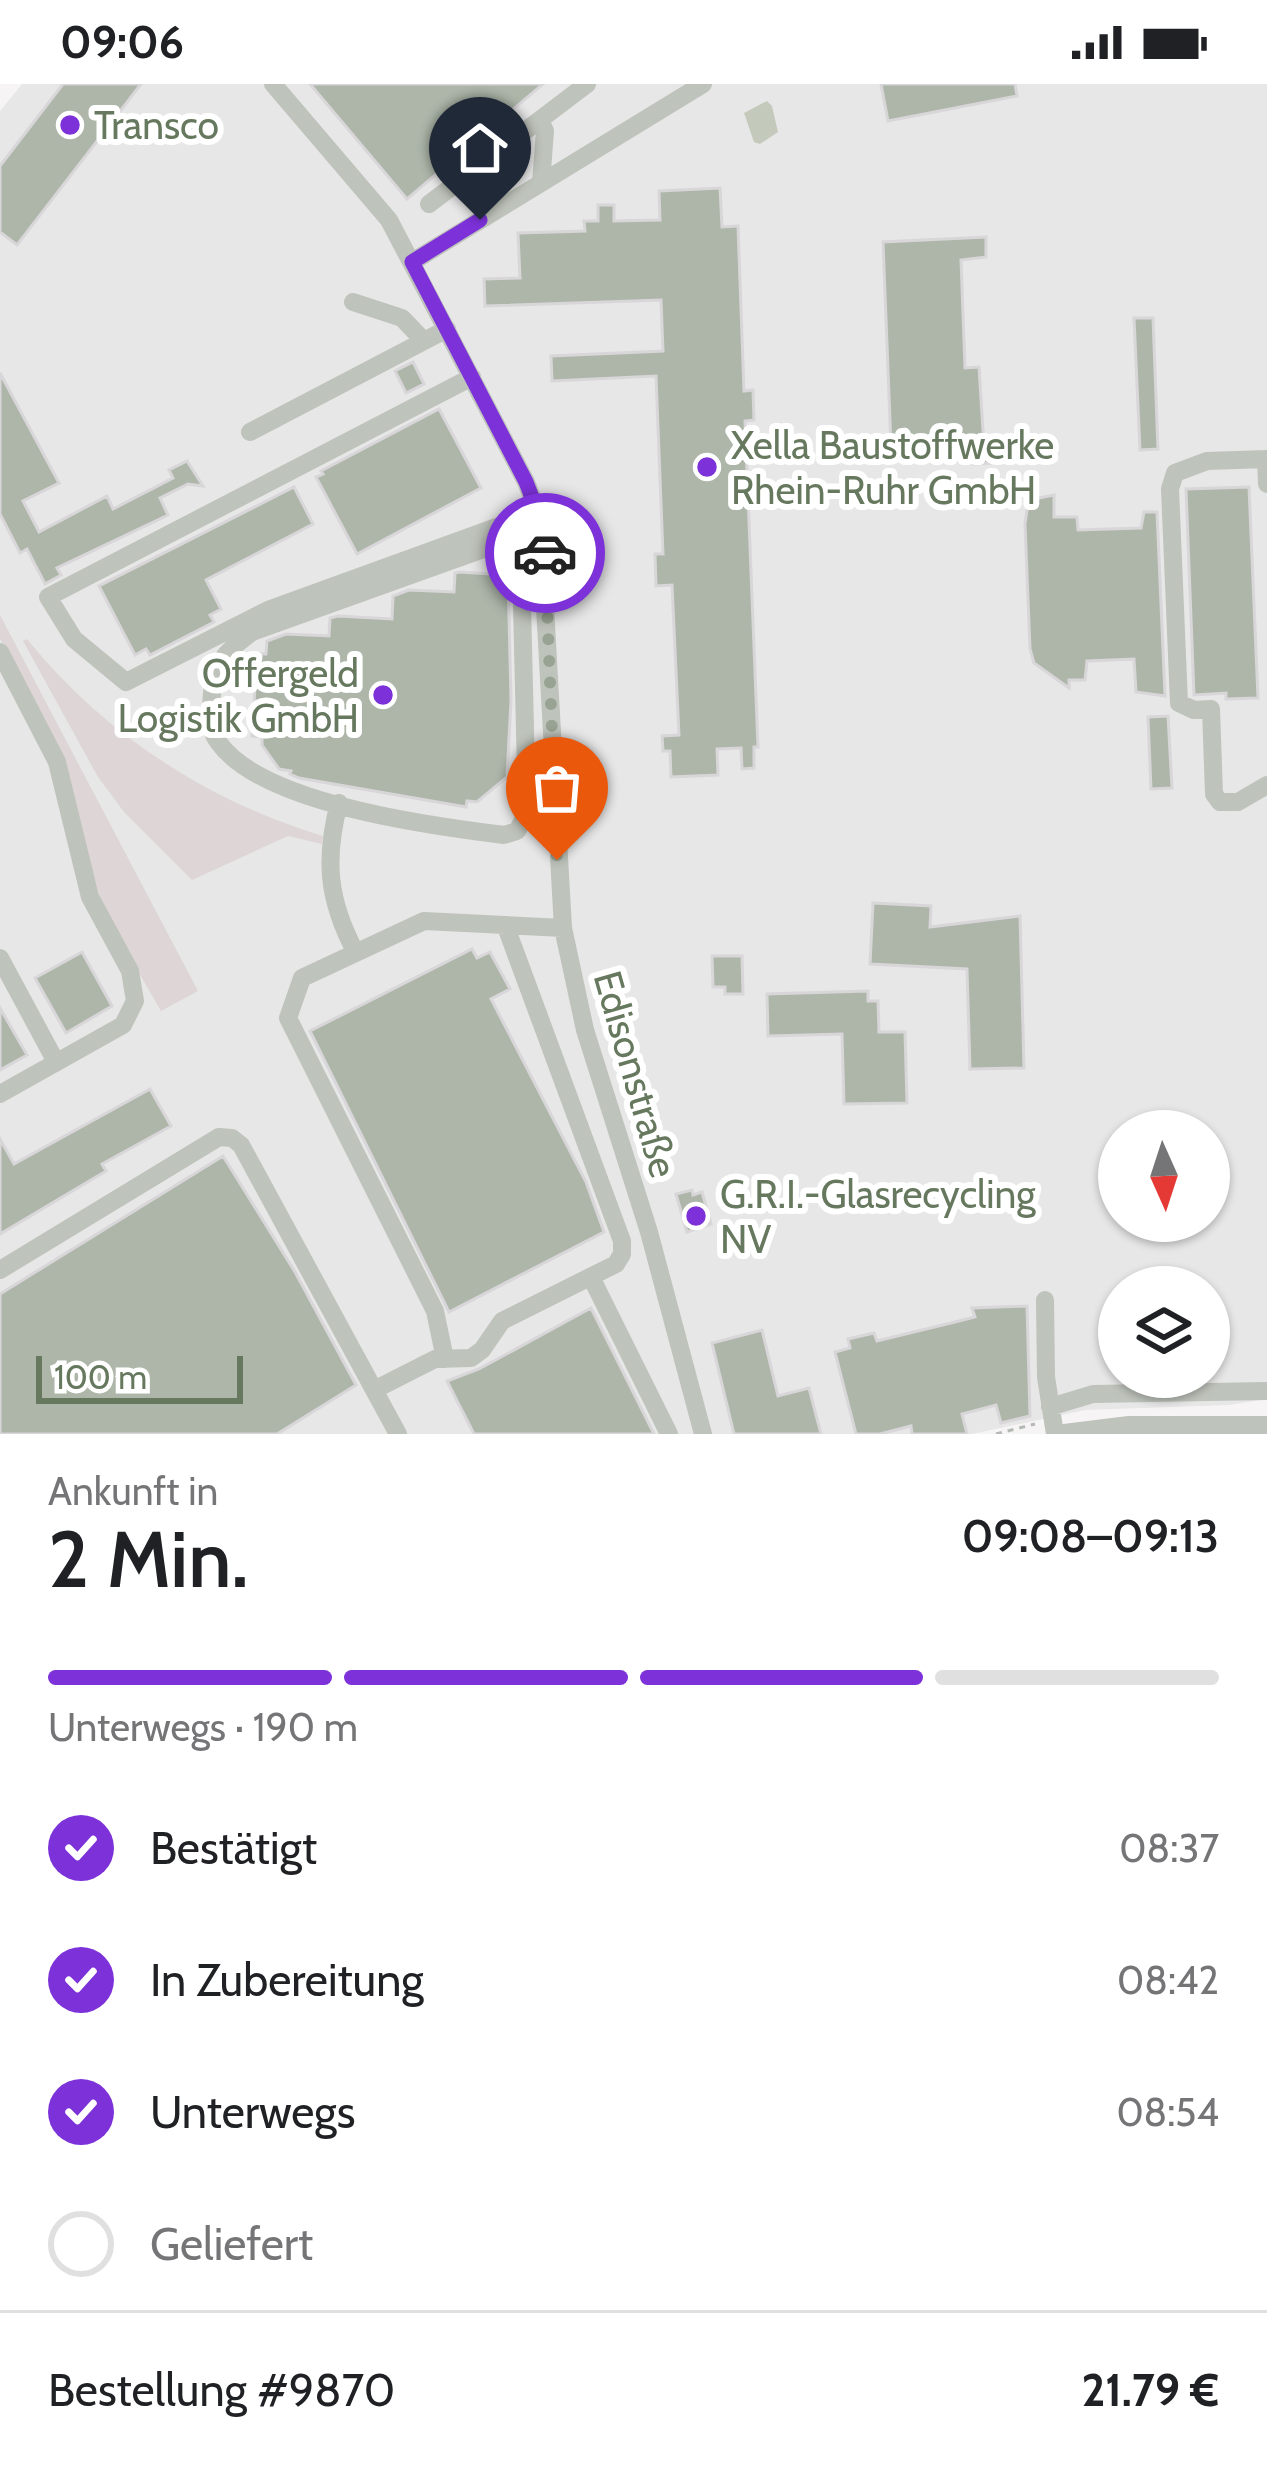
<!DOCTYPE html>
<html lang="de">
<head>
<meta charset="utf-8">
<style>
	body { margin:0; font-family:Cabin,sans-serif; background:#f2f2f2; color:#202124; height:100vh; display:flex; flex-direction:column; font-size:45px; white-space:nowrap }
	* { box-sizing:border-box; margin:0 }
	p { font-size:39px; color:#757577 }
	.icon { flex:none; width:66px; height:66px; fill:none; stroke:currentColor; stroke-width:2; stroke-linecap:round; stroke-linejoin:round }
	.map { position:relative; height:1350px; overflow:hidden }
	.panel { display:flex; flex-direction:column; background:#fff; flex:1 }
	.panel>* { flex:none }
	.needle { width:78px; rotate:177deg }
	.fabs { position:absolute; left:1098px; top:1026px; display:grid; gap:24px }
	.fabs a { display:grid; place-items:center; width:132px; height:132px; border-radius:50%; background:#fff; box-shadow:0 3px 9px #0004; font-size:60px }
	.scale { position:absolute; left:36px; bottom:30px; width:207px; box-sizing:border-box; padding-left:12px; border:6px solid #66785e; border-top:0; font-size:33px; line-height:42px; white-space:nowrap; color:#66785e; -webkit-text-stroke:9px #fff; paint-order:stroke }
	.pin { position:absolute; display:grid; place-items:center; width:102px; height:102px; color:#fff; margin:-123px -51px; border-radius:50% 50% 50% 0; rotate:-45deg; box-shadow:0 0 12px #0007 }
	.pin .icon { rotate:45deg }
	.courier { position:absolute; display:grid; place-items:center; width:120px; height:120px; margin:-60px; border:9px solid #7d31d9; border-radius:50%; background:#fff; color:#222; box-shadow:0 3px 15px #0007 }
	.summary em { font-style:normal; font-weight:600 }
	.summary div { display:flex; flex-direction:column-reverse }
	.summary { display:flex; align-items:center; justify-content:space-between; height:204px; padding:0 48px }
	h1 { font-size:78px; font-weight:600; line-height:90px }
	.bar { display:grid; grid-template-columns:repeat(4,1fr); gap:18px 12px; align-content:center; height:144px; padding:0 48px }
	.bar i { height:15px; border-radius:9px; background:#e0e0e0 }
	.bar .active { background:#7d31d9 }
	.bar p { grid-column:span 4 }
	.line { display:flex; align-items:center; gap:30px; padding:0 48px; border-top:3px solid #e0e0e0 }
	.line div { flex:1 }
	ol { padding:0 48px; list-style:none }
	li { display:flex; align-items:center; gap:36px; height:132px }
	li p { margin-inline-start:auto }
	li .icon { padding:12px; border-radius:50%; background:#7d31d9; color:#fff; stroke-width:4 }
	li:last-child { color:#757577 }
	li i { width:66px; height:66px; border:6px solid #e0e0e0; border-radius:50% }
	.status { display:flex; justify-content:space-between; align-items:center; height:84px; padding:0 60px; background:#fff; direction:ltr }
	.status svg { height:33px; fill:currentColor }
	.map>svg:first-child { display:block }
	.built { fill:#e7e7e7; fill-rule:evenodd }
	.green { fill:#ddd5d6 }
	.water { fill:#c3cabc }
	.building { fill:#adb6a9; stroke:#d8d6d8; stroke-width:3 }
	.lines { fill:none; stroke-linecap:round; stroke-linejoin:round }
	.path { stroke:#b6bab4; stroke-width:3; stroke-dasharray:6 6; stroke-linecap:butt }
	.minor { stroke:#bec3bb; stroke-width:18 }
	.done { stroke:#99a393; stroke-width:12; stroke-dasharray:0 21.6 }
	.route { stroke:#7d31d9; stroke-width:15 }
	.poi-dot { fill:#7d31d9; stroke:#fff; stroke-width:4.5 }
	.labels { text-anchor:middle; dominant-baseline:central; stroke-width:12; stroke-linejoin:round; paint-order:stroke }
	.poi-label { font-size:39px; fill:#66785e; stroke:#fff; text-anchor:start }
	.street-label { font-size:39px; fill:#66785e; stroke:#fff }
</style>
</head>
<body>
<div class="status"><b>09:06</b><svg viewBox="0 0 49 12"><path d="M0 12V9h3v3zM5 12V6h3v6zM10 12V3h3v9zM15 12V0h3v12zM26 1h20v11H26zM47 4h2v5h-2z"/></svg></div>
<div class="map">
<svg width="1267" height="1350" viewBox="0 0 1267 1350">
	<rect width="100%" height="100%" fill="#f7f4f6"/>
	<path class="built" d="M22,0H1267V1315L1229,1321L1085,1326L972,1350H0V27ZM1119,1047H1209V1137H1119ZM1119,1203H1209V1293H1119Z"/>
	<path class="green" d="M0,531L198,907L161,927L105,830L49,644L0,555Z
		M27,555C104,650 207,717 323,752L322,760L288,752L192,796L124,728L98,693L23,557Z"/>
	<path class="water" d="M767,17L772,22L778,48L760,60L754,58L744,29Z"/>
	<path class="building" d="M63,0H141L17,161L0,148V82Z
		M310,0H543L407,115Z
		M881,0H1015L1017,12L888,37Z
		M720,104L722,143L738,142L744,307L753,306L754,336L745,337L758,663H754V684L742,685L741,664L717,665L718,691L671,693L670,667H663L662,652L679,651L672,501L656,502L655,470H663L656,292L552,297L551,272L663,267L661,216L485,222L484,195L520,194L518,149L585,147L584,137H598V121H614V137L660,136L659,107Z
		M986,153V173L961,176L965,284L979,283L984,363L992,362V379L973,380L972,359L891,362L883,158Z
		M1134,234H1153L1158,365L1140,366Z
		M413,278L424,300L406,309L395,287Z
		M0,289L59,399L23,417L39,448L107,412L113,425L173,394L169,386L187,377L203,402L188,400L160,414L168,431L57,484L61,491L45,500L27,465L20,469L0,430Z
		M439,325L481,404L357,470L316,393L323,390L321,387Z
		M294,403L313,440L206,496L221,525L210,531L214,538L150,571L146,565L135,571L99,502Z
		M1249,403L1258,614L1226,615V609L1194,611L1186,405Z
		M1054,411V433H1077L1078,446L1141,444L1144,428H1157L1165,612L1136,608L1134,575L1087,577L1085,596H1069V604L1034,579L1030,565L1025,440L1027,426L1039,414Z
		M459,488L508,491L511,616L507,693L477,718L467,717L466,723L299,694L290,690L291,687L279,685L262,661V653L252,652L257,570H266L267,557L286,550L329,552L330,534L338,532L392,535L393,512L409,506L454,508L455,489Z
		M1168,632L1172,704L1151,705L1148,633Z
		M873,819L931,822L930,843L1020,832L1024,984L970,985L967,885L870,880Z
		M472,865L477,874L490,868L510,905L491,915L586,1098L604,1148L449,1228L310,947Z
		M82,868L112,922L66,949L35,894Z
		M712,872H742L743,910H725V903H713Z
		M868,907V917H878L879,948H905L907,1019L844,1020L842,950L768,952L767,910Z
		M0,924L27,971L0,986Z
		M150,1005L171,1042L102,1080L106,1087L0,1150V1055L14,1080Z
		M223,1072L295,1188L356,1301L277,1350H0V1210Z
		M692,1106L693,1111L702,1108L711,1140L687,1148L676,1110Z
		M1027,1222L1030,1332L1001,1339L996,1321L962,1330L967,1350H912L911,1342L880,1350H856L835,1268L850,1264L848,1255L874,1249L877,1257L955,1238L975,1233L972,1224Z
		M591,1224L654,1350H474L447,1297L479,1285Z
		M762,1246L778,1312L809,1304L821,1350H734L712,1259Z"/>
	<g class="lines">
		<path class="path" d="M996,1350L1035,1340"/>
		<path class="minor" d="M273,0L389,136L526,398L540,434L563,844L585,946L649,1148L703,1350
			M540,36L545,47L541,99
			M429,120L587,0
			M412,178L703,0
			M353,218L402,234L424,257
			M472,293L48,513L74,555L126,598L268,526L538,428
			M250,348L447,245
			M1266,375L1267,400
			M1267,375L1207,377L1175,389L1170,405L1179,619L1194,626L1211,625L1214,710L1220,718H1238L1267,701
			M489,463L510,465L521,479L527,729L517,747L504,751C431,742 263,720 219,659C210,648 211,637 211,624C213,581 218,574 252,548Z
			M0,568L57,678L90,813L130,887L135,917L123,941L0,1010
			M339,719C324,776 328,817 356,869
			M0,874L56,978
			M0,1186L219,1053L232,1054L241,1061L398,1350
			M591,1193L669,1350
			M1045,1216L1046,1293L1055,1350
			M445,1275L435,1227L288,934L302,894L424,837L563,844
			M374,1306L435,1275L471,1274L482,1266L502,1237L616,1180L622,1170V1157L506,843
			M1050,1323L1093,1310L1267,1307
			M1056,1350L1129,1341H1267"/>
	</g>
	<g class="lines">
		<path class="done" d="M545,469L557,776"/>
		<path class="route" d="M480,136L412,178L526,398L540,434L545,469"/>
	</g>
	<g class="poi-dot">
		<circle cx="70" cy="41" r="12"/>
		<circle cx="707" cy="383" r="12"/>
		<circle cx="383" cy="611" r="12"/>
		<circle cx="696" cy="1132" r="12"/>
	</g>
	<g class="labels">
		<g class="poi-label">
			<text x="94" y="41">Transco</text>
			<text x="731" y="361">Xella Baustoffwerke<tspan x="731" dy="45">Rhein-Ruhr GmbH</tspan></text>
			<text x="359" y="589" text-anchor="end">Offergeld<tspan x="359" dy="45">Logistik GmbH</tspan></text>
			<text x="720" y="1110">G.R.I.-Glasrecycling<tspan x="720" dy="45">NV</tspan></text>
		</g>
		<g class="street-label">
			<text transform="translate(636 990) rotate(74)">Edisonstraße</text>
		</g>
	</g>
</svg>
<div class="fabs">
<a><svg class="needle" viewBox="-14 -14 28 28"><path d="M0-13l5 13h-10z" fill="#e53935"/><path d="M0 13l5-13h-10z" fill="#757577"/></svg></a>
<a><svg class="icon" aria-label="layers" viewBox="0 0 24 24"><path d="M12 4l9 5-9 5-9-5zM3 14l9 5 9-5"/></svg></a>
</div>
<div class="scale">100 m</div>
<div class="pin" style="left:557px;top:776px;background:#ea580c"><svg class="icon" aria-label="bag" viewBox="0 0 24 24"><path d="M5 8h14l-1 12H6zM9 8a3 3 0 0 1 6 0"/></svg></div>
<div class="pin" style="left:480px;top:136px;background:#1f2937"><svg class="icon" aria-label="home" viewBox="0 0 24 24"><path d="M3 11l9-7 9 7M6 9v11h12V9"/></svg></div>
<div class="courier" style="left:545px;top:469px"><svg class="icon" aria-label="car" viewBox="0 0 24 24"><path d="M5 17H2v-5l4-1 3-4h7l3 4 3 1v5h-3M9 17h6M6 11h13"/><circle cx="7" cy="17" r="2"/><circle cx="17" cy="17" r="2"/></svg></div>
</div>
<section class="panel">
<div class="summary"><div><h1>2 Min.</h1><p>Ankunft in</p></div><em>09:08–09:13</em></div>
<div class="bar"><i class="active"></i><i class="active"></i><i class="active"></i><i></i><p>Unterwegs · 190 m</p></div>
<ol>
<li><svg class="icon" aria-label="check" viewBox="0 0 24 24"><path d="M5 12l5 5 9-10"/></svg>Bestätigt<p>08:37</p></li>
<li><svg class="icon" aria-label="check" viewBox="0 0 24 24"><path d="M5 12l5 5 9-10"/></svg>In Zubereitung<p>08:42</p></li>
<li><svg class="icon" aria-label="check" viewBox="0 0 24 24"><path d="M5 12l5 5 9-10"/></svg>Unterwegs<p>08:54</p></li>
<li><i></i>Geliefert</li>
</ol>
<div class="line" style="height:156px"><div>Bestellung #9870</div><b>21.79 €</b></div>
</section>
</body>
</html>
